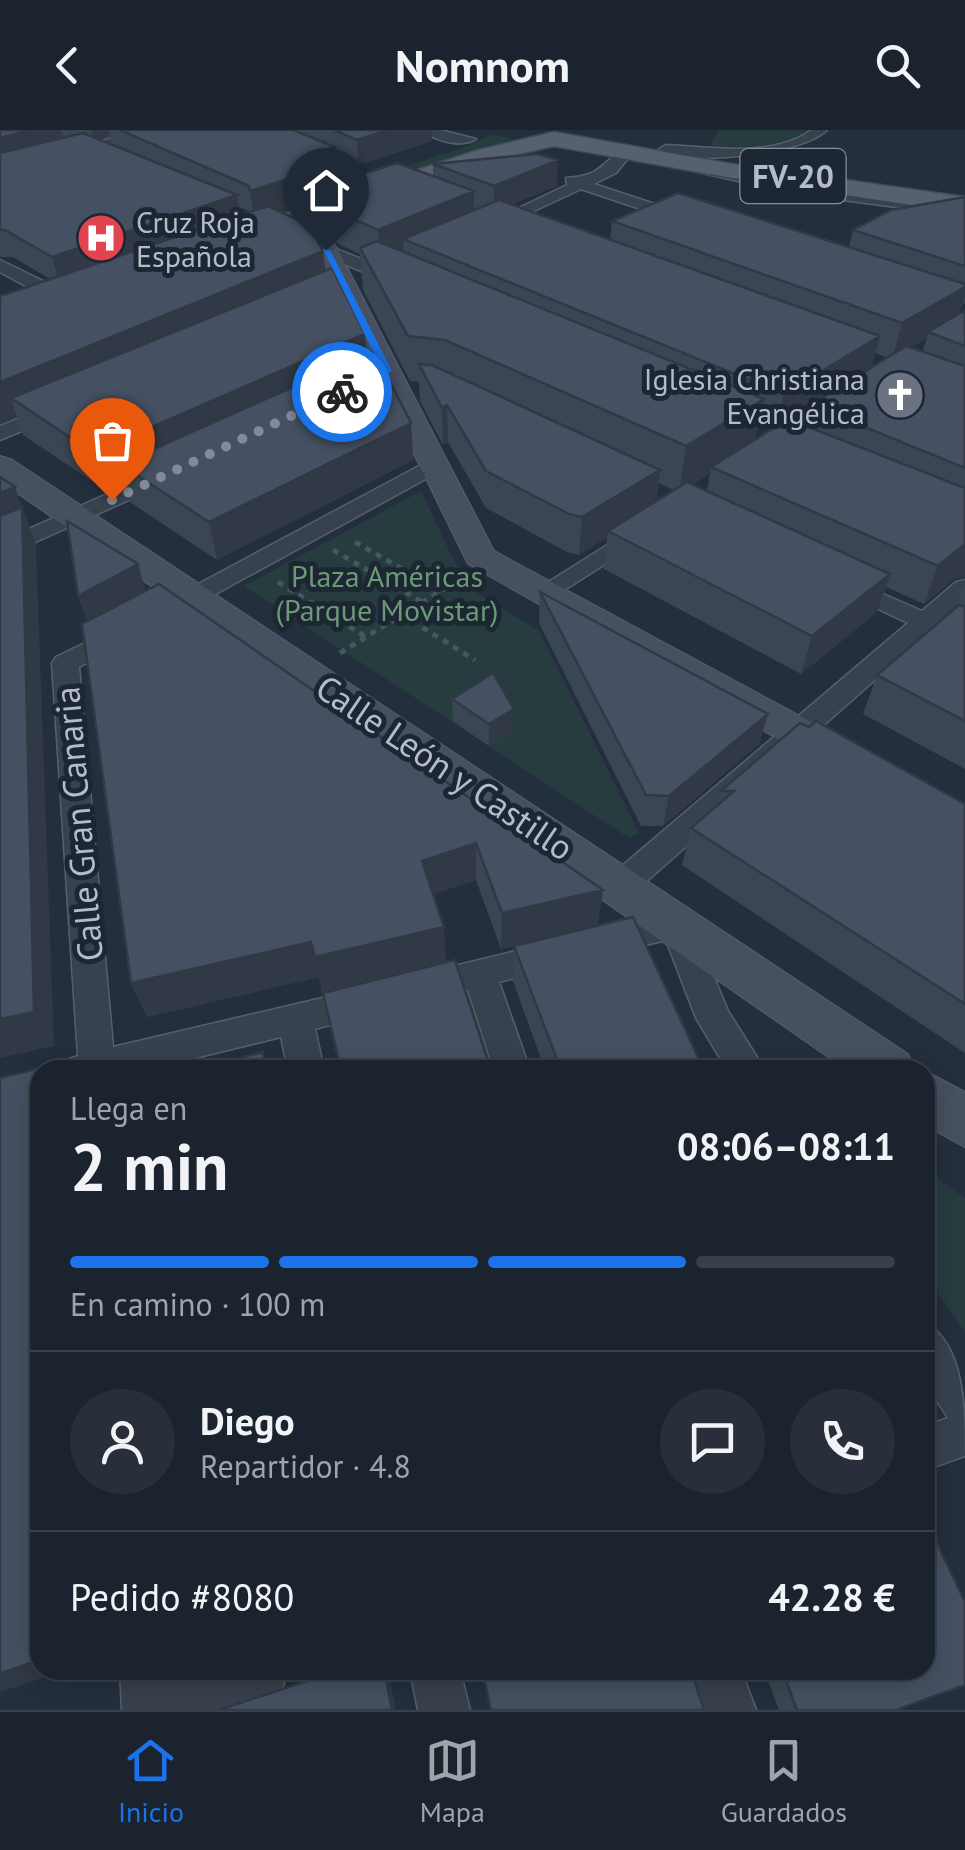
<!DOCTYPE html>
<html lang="es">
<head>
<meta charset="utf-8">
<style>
	body { margin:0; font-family:"PT Sans",sans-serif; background:#282f3a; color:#f1f3f6; height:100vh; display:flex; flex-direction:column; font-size:38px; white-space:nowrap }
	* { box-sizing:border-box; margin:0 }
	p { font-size:32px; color:#a0a4aa }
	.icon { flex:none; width:55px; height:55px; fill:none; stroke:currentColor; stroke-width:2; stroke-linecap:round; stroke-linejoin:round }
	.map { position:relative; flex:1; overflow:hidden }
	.sheet { position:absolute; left:30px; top:930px; width:905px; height:620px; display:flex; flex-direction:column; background:#1b232e; border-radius:30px; box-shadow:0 5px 25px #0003,0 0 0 2px #39404a }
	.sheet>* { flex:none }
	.pin { position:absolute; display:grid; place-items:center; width:85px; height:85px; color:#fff; margin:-102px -42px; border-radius:50% 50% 50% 0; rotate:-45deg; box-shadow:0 0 10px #0007 }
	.pin .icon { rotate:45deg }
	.courier { position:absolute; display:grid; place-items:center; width:100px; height:100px; margin:-50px; border:8px solid #1a73e8; border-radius:50%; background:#fff; color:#222; box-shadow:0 2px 12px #0007 }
	.head em { font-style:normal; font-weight:800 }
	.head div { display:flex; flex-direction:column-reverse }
	.head { display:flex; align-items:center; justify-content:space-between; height:170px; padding:0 40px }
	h1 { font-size:65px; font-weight:800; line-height:75px }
	.bar { display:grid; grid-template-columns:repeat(4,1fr); gap:15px 10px; align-content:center; height:120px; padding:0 40px }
	.bar i { height:12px; border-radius:8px; background:#39404a }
	.bar .on { background:#1a73e8 }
	.bar p { grid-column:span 4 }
	.line { display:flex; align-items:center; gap:25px; padding:0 40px; border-top:2px solid #39404a }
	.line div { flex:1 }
	.round { display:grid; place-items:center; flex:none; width:105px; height:105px; border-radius:52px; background:#282f3a }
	header { display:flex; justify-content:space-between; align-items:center; height:130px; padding:0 40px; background:#1b232e; font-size:45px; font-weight:800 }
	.dock { display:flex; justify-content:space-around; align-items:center; height:140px; border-top:2px solid #39404a; background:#1b232e; font-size:28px; color:#a0a4aa }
	.dock a { display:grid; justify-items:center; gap:5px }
	.dock .on { color:#1a73e8 }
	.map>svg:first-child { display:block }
	.green { fill:#263c3f }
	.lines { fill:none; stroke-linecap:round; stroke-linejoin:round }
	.street-casing { stroke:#565f6c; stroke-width:3 }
	.secondary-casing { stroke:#565f6c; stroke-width:2 }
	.primary-casing { stroke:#414a57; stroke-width:3 }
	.path { stroke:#44595c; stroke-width:5; stroke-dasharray:6 6; stroke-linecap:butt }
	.street { fill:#38414e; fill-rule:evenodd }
	.secondary { fill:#465061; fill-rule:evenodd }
	.primary { fill:#56606e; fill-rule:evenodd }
	.wall { fill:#3b4654; fill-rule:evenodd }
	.shaded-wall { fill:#303945 }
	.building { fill:#455162; stroke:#303945; stroke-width:2.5 }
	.route { fill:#1a73e8 }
	.done { stroke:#828b98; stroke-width:10; stroke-dasharray:0 18 }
	.labels { text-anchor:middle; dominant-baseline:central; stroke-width:10; stroke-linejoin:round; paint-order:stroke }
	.far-poi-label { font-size:30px; fill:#b4bcc9; stroke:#1d2633; text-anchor:start }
	.far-park-label { font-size:30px; fill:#6b9a76; stroke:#1d2633 }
	.shield { fill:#1d2633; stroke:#878f9c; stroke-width:2.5 }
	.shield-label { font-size:32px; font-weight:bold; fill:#b4bcc9 }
	.street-label { font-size:35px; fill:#b4bcc9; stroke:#1d2633 }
</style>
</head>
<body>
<header><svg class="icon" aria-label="back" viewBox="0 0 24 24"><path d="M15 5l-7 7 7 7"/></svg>Nomnom<svg class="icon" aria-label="search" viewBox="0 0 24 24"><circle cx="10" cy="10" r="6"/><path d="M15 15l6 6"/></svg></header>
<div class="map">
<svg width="965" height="1580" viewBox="0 0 965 1580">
	<rect width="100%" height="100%" fill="#242f3e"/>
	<path class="green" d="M719,0H805C786,21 740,16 714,16L710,14Z
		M493,4L518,11L0,173L467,16Z
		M421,361L466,456L539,501L639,703L629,708L244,456Z
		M925,1040L965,1068V1202L925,1145Z"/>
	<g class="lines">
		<g class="street-casing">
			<path id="street" d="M141,0H164L0,48V39Z
				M244,0C276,0 344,24 367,47L354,50L340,39Z
				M420,0H440L476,9C460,19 435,10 420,0Z
				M811,0H827C802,25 687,37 659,19L666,15C710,17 774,28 811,0Z
				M627,17L634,21L616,43L594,54L691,86V92H679L581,59L493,100L479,97L567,55L566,48C604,46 600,32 627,17Z
				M703,35L797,54L965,76V86L797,64L698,42L696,39Z
				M326,115L407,147L410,151L395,155L320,124V116Z
				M0,130L43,151L46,155L31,159L0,142Z
				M60,272L67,274V282L0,310V296Z
				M434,328L442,330L445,335L442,340L179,484L170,487L157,479L161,474Z
				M165,338L173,340L176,345L173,350L0,428V412Z
				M641,394L649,396L653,401L649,406L555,466L546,468L534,461Z
				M842,446L922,481L956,452L965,450V470L943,490L965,500V518L928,503L631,765L620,768L609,765L604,756L609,747L908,493L833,458L830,453Z
				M122,495L135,503L131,509L79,537L113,917L369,857L381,861L386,871L381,881L315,899L324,940H288L281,907L146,940H64L69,929L78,926L52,533L56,527Z
				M676,781L688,785L728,881L765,940H727L696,888L666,810L601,826L589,822L584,813L589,804Z
				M553,812L565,815L570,825L565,835L499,852L530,940H494L468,860L421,872L409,868L404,858L409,848L421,844Z
				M925,1193C965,1214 965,1280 965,1326L925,1340V1296L948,1288L925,1252Z
				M120,1540H170L171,1546L189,1540H289L282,1558L220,1580H122Z
				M410,1540H460L470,1580H418Z
				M691,1540H741L756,1580H704Z"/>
		</g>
		<g class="secondary-casing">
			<path id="secondary" d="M273,89L335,115L338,120L494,421L863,620L869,630L863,640L848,645L833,640L468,434L316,125L265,101L261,96L265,91Z
				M0,326L11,329L908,924L915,940H847L0,351Z
				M925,941L965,962V1017L925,995Z"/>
		</g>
		<g class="primary-casing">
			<path id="primary" d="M554,2L726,33L965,67V83L726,47L554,16L493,30L237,117L228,119L215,111L219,105L478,20Z"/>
		</g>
		<path class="path" d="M355,412L441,461
			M333,420L422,472
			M278,452L366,507
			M402,485L475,530
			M340,523L457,451"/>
		<use href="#street" class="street"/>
		<use href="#secondary" class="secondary"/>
		<use href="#primary" class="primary"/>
	</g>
	<path class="wall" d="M0,0H432V11L358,35L336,25L338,42L313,50L315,60L433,46V34L557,56L511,74L610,110L612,91L849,117L853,100L965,67V174L963,173L959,183L965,180V447L954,449L924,474L886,457L877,482L801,544L604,439L607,407L579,425L567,422L486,378L448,312L443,315L420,271L419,252L410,251L363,160L360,124L313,102L323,121L325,141L367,224L411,293L413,330L217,430L130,372L124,351L110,358L99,351L95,353L23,305L17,287L0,294L50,149L13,127H0ZM110,6L112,15L97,9L109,7ZM300,72L303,91L277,80ZM238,76L250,82L240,85ZM927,208L922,222L910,218ZM875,223L888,228L871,238ZM810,279L806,296L792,291ZM759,293L772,299L755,309ZM710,343L707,361L693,354ZM659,353L673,360L656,371Z
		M138,434L145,461L598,795L704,940H545L513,851L514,816L501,819L476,750L433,764L446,833L322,863L319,847L147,887L131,853L87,491Z
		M965,454V639L863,584L877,545L955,479Z
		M540,462L768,584L759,614L663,696H641L539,493Z
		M452,569L513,600L489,616L453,591Z
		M721,661L965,674V923L682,735L691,698L718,675Z
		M764,1540H925L896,1580H779Z"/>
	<path class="shaded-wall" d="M30,0H61L66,17L0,35V8Z
		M91,0H109L110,6L93,9Z
		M388,0H432V11L358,35L357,10Z
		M335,17L338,42L313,50L315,67L299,65L300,72L254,87L250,61L309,25Z
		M558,30L557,56L494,82V56Z
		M474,61V93L403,109L404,123L380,133L378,100Z
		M237,65L241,92L60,155L52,127Z
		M323,121L327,155L11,268L17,287L0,294V252Z
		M965,157V166L957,189L928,202L927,208L892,229L902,193Z
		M365,204L368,240L120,334L124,351L110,358L99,320Z
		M880,206L870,242L811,275L810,279L776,301L784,264Z
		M764,269L754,316L711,337L710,343L679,363L686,316Z
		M447,275L448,312L443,315L442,278Z
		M411,293L413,330L217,430L209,392Z
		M88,314L99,351L95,353L83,316Z
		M660,340L655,377L608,401L607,407L579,425L582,387Z
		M15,357L36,415L54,916L0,928V363Z
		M965,414V447L954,449L924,474L938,436Z
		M138,434L149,473L91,504L78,466Z
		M890,444L877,482L801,544L812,506Z
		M514,579L513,600L489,616V594Z
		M768,584L759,614L663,696L669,666Z
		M476,713V750L425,767L422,731Z
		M603,760L598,796L501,819L502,783Z
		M444,797L446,833L322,863L315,827Z
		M311,812L319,847L147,887L131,853Z
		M40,1530V1540H68L0,1562V1543Z
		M384,1540H388L396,1580H392Z"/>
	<path class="building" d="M0,0H30L0,8Z
		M120,0H293L335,17L309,25L312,41L250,61L249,56Z
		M334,0H388L357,10Z
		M83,3L237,65L52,127L5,100H0V23Z
		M537,24L558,30L494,56L433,34Z
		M397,33L474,61L378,100L299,65Z
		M678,63L965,154V157L902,193L612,91Z
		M965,67V136L853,100L891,80Z
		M499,70L880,206L784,264L403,109Z
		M268,76L309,95L323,121L0,252V166Z
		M377,111L764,269L686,316L445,210L408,206L360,118Z
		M332,138L365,204L99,320L88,314L83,316L11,268Z
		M965,180V216L928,202Z
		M906,216L965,236V338L811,275Z
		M374,221L411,293L209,392L120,334Z
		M419,234L432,235L660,340L582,387L569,384L486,341L447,275L442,278Z
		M788,289L965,358V414L938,436L711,337Z
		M0,347L15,357L0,363Z
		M687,352L890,444L812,506L608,401Z
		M22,377L34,882L0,889V386Z
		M67,391L138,434L78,466Z
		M159,454L603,760L502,783L476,713L422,731L444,797L315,827L311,812L131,853L82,494Z
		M540,462L768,584L669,666L646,665Z
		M959,475L965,477V591L877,545Z
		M493,543L514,579L489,594L452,569Z
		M816,591L965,674V874L691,698L734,661H721L800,593L809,597Z
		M633,787L704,940H561L514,816Z
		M455,830L491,940H341L323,863Z
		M263,922L267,940H188Z
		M39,938L40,1530L0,1543V948Z
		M925,1388L965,1472V1555L896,1580H797L782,1540H925Z
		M340,1540H384L392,1580H219Z
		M482,1540H691L704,1580H491Z"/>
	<path class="route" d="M323,119L330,120L392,241L342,265L339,260L382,240Z"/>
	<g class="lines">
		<path class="done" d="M112,370L342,262"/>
	</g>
	<defs>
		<g id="hospital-disc" transform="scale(2.5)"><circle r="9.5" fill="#e0444e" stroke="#1d2633"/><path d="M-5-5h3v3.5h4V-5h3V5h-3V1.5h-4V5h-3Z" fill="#fff"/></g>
		<g id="church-disc" transform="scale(2.5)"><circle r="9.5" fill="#6b7280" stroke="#1d2633"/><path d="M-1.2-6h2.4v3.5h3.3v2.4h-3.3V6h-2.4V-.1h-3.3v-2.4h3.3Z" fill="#fff"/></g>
	</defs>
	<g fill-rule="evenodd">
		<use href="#hospital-disc" x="101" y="108"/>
		<use href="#church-disc" x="900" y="265"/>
	</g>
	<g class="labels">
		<g class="far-poi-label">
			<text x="136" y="91">Cruz Roja<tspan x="136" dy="34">Española</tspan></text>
			<text x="865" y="248" text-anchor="end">Iglesia Christiana<tspan x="865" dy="34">Evangélica</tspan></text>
		</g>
		<g class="far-park-label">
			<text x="387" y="445">Plaza Américas<tspan x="387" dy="34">(Parque Movistar)</tspan></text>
		</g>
		<rect class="shield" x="740.5" y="19" width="105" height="54" rx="8"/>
		<g class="shield-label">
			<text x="793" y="46">FV-20</text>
		</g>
		<g class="street-label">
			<text transform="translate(445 637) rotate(34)">Calle León y Castillo</text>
			<text transform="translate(78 694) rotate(-95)">Calle Gran Canaria</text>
		</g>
	</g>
</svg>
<div class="pin" style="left:112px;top:370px;background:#ea580c"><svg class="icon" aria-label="bag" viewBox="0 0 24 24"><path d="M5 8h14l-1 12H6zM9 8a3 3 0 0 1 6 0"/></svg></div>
<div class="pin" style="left:326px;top:120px;background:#1f2937"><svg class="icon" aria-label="home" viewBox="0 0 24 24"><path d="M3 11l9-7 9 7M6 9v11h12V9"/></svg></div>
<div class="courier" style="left:342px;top:262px"><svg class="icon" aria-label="bike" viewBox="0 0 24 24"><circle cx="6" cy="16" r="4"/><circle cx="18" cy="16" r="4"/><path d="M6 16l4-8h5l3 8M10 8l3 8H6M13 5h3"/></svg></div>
<section class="sheet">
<div class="head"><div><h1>2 min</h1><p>Llega en</p></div><em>08:06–08:11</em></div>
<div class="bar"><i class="on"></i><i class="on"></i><i class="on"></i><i></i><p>En camino · 100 m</p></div>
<div class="line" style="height:180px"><a class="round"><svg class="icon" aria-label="person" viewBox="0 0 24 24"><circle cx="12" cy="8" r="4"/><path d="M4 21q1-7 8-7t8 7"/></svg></a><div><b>Diego</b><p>Repartidor · 4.8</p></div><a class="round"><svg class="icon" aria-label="chat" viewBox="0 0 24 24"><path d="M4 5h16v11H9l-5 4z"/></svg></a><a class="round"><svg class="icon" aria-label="phone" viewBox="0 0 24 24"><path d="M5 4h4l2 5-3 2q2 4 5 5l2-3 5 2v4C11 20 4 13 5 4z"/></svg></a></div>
<div class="line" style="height:130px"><div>Pedido #8080</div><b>42.28 €</b></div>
</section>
</div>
<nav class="dock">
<a class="on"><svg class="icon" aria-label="home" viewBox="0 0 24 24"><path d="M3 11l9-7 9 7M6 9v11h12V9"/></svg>Inicio</a>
<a><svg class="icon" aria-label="map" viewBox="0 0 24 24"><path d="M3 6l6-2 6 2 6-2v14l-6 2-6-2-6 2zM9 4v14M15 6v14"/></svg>Mapa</a>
<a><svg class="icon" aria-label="saved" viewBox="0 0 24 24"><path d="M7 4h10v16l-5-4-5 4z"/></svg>Guardados</a>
</nav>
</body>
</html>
